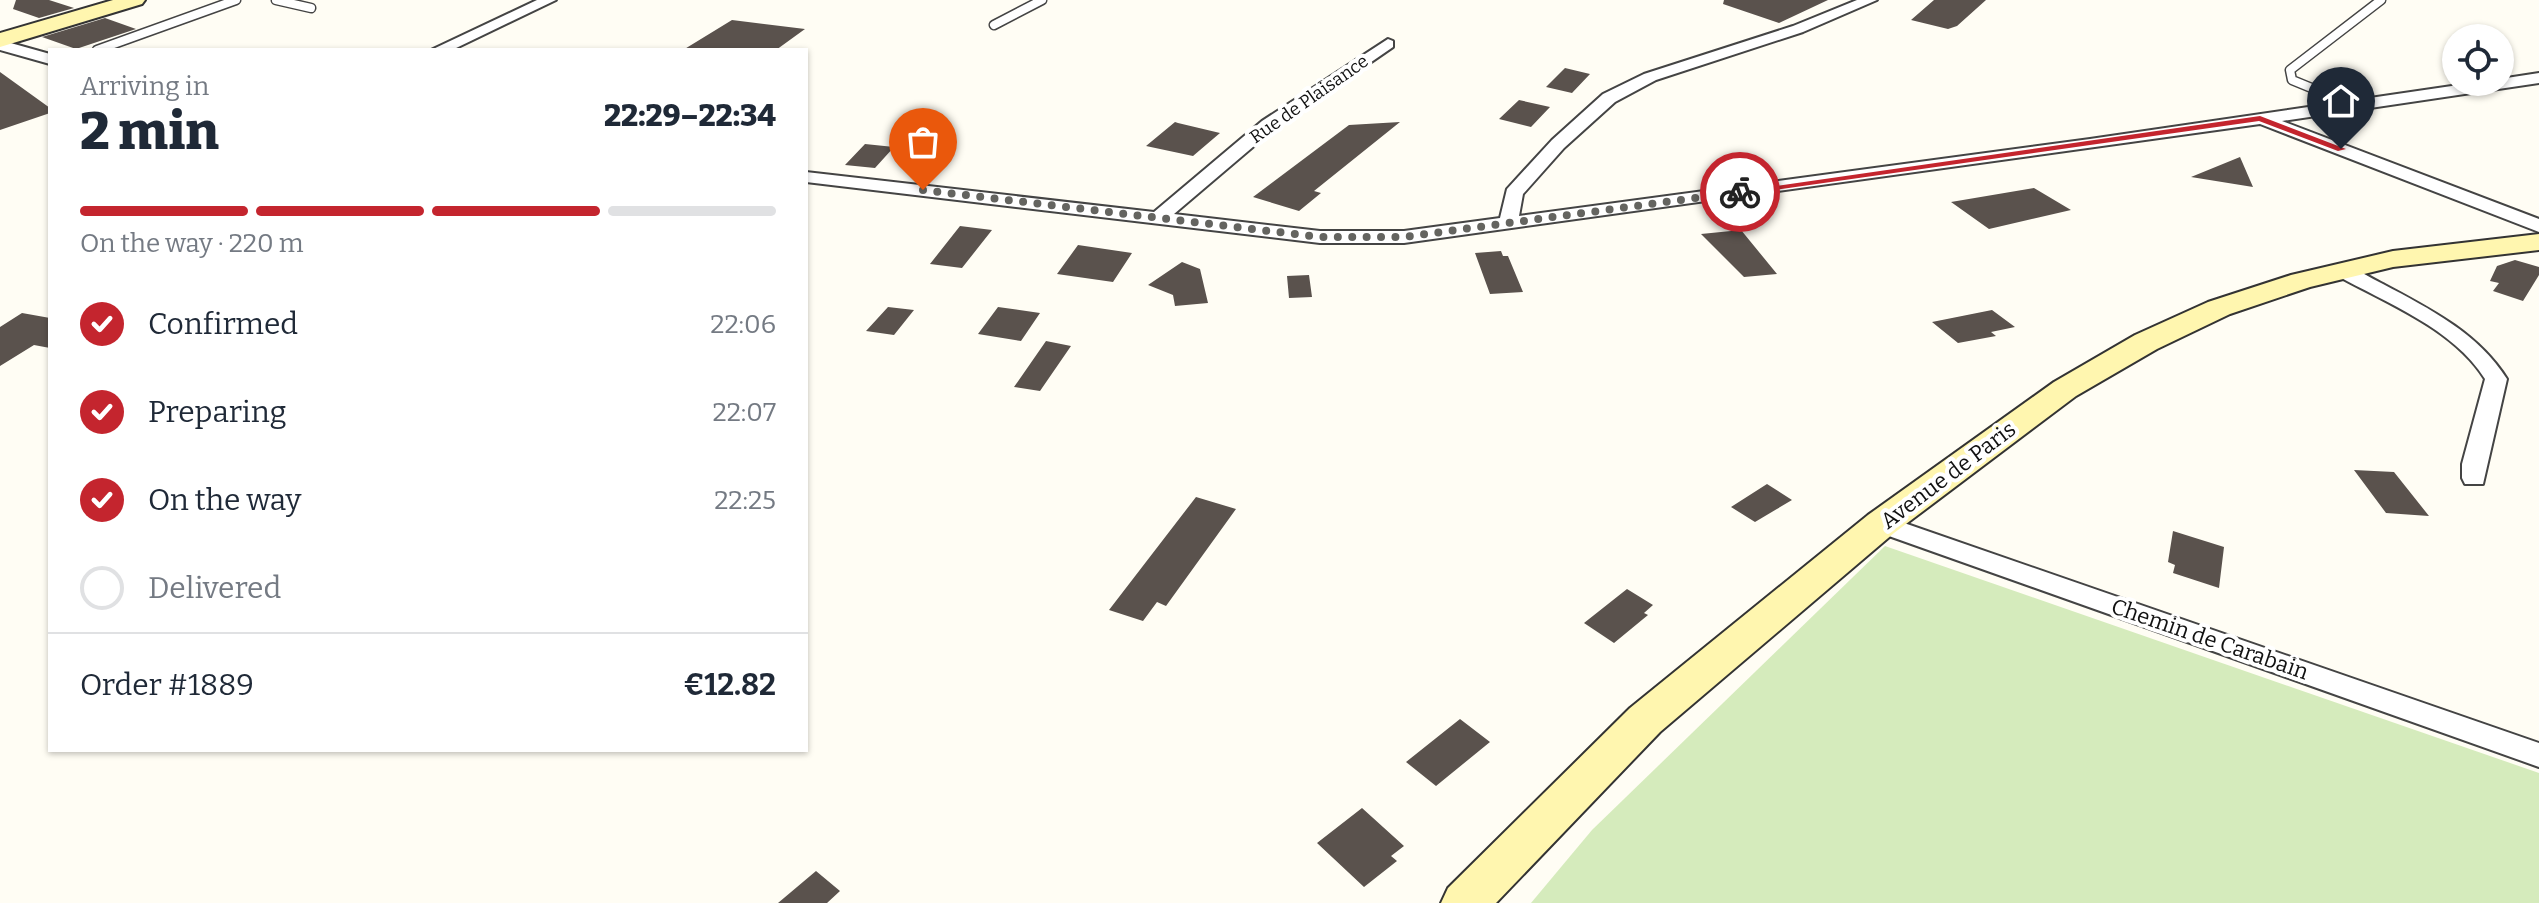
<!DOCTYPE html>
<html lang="en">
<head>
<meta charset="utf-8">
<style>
	body { margin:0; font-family:Bitter,serif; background:#f2f2f3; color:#1f2937; height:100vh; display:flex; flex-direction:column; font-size:30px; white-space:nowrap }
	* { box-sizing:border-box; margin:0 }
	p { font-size:26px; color:#747a83 }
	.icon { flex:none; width:44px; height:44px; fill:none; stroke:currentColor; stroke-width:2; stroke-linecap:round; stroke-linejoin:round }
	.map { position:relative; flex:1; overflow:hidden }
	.panel { position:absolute; left:48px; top:48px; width:760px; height:704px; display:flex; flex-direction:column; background:#fff; border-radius:0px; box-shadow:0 2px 6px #0004 }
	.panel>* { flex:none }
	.controls { position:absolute; left:2442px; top:24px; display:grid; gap:16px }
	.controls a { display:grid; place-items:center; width:72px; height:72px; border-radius:50%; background:#fff; box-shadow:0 2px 6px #0004; font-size:40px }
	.pin { position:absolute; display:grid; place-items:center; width:68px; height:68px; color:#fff; margin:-82px -34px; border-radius:50% 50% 50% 0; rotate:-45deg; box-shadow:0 0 8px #0007 }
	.pin .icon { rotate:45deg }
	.courier { position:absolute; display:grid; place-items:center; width:80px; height:80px; margin:-40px; border:6px solid #c4252e; border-radius:50%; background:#fff; color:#222; box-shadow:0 2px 10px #0007 }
	.summary em { font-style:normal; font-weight:800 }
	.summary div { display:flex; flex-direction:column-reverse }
	.summary { display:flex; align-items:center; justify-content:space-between; height:136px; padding:0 32px }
	h1 { font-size:52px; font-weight:800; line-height:60px }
	.bar { display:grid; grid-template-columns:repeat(4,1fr); gap:12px 8px; align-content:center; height:96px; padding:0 32px }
	.bar i { height:10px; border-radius:6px; background:#e0e1e3 }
	.bar .current { background:#c4252e }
	.bar p { grid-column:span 4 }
	.line { display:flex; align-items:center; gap:20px; padding:0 32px; border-top:2px solid #e0e1e3 }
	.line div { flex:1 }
	ol { padding:0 32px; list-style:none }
	li { display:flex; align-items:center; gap:24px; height:88px }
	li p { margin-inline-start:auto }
	li .icon { padding:8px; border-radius:50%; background:#c4252e; color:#fff; stroke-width:4 }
	li:last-child { color:#747a83 }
	li i { width:44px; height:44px; border:4px solid #e0e1e3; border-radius:50% }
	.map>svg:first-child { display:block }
	.green { fill:#d5ebbc }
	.building { fill:#5a524d }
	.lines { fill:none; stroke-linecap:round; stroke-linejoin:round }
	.lane-casing { stroke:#444; stroke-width:11 }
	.street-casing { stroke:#444; stroke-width:4 }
	.secondary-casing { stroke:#333; stroke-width:4 }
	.lane { stroke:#fff; stroke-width:8 }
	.street { fill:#fff; fill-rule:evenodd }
	.secondary { fill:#fff6af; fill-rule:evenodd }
	.route { fill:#c4252e }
	.done { stroke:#646460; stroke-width:8; stroke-dasharray:0 14.4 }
	.labels { text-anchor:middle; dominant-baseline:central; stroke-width:8; stroke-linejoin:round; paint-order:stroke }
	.far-street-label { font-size:18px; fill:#111; stroke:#fff }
	.street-label { font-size:22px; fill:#111; stroke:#fff }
</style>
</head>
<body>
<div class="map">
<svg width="2539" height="903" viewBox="0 0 2539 903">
	<rect width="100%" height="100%" fill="#fffdf4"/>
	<path class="green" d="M1885,546L2539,773V903H1531L1592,830Z"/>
	<path class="building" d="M16,0H49L74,8L39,18L13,9Z
		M1724,0H1828L1779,23L1723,4Z
		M1934,0H1986L1957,26L1948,29L1911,20Z
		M105,18L136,29L76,49L42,37Z
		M732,20L805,29L776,50H683Z
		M1565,68L1590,74L1572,93L1546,87Z
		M0,72L50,108V113L0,130Z
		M1519,100L1550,107L1531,127L1499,119Z
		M1175,122L1178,123L1220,133L1193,156L1146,146Z
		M1400,122L1314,191L1321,193L1299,211L1253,197L1349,125Z
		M865,144L894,147L875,168L845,165Z
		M2240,157L2253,187L2191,177Z
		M2034,188L2071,210L1989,229L1951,202Z
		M960,226L992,230L962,268L930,264Z
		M1741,230L1777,274L1744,277L1701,234Z
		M1078,245L1132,253L1113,282L1057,274Z
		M1501,251L1503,256H1508L1523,292L1490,294L1475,253Z
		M2515,260L2539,267V275L2523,301L2493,291L2499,283L2490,281L2497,266Z
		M1182,262L1200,269L1208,303L1175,306L1173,295L1148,285Z
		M1309,275L1312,297L1289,298L1287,276Z
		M888,307L914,310L894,335L866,331Z
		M998,307L1040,313L1021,341L978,334Z
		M1992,310L2015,327L1991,332L1996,336L1958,343L1932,322Z
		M22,313L50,318V348L34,345L0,366V327Z
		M1046,341L1071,346L1040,391L1014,387Z
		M2354,470L2394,472L2429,516L2386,513Z
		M1767,484L1792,500L1755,522L1731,507Z
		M1196,497L1236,509L1166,606L1157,602L1143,621L1109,610Z
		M2173,531L2224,547L2219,588L2173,573L2175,565L2168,562Z
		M1627,589L1653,605L1644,613L1648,615L1614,643L1584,623Z
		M1460,719L1490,742L1436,786L1406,762Z
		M1362,808L1404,846L1391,856L1397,861L1364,887L1317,843Z
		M816,871L840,891L827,903H778Z"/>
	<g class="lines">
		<g class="lane-casing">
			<path id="lane" d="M276,0L311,8
				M994,25L1042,0
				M97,50L236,0
				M2353,105L2292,80L2290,70L2381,0"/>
		</g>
		<g class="street-casing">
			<path id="street" d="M537,0H556L452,50H431Z
				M1857,0H1877L1803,32L1656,80L1615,102L1564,148L1523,194L1519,216L2090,139L2479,82H2500V79L2539,73V83L2282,121L2539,219V232L2260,124L1404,243H1320L806,182V172L1154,212L1262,121L1388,39L1393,41V47L1274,129L1174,214L1320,231H1404L1500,218L1507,189L1552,140L1603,94L1644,74L1793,26Z
				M0,40L50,54V64L0,50Z
				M2343,265C2357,268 2370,278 2383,284C2430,309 2478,333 2507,379L2483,484H2465L2462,478V464L2485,379C2453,328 2386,303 2336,275L2333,271L2336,267Z
				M1881,515L2539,743V767L1872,530L1868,524L1872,518Z"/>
		</g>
		<g class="secondary-casing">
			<path id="secondary" d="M113,0H145L142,4L0,47V33Z
				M2539,234V250L2393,267L2310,287L2230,314L2157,349L2076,396L1894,533L1660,732L1496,903H1441L1448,888L1630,708L1868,515L2054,382L2135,335L2208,302L2291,275L2393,251Z"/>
		</g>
		<use href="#lane" class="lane"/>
		<use href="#street" class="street"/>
		<use href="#secondary" class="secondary"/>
	</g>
	<path class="route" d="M2260,116L2346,149L2338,151L2259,121L1740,195L1735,192Z"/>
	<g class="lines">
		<path class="done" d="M923,190L1320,237H1404L1740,192"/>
	</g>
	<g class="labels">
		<g class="far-street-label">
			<text transform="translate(1309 99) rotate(-35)">Rue de Plaisance</text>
		</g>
		<g class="street-label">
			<text transform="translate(1948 475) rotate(-37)">Avenue de Paris</text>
			<text transform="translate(2210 639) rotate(19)">Chemin de Carabain</text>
		</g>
	</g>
</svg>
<div class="controls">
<a><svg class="icon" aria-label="locate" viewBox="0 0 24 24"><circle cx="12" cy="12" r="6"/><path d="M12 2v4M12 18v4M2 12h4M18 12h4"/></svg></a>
</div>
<div class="pin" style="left:923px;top:190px;background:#ea580c"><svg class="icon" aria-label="bag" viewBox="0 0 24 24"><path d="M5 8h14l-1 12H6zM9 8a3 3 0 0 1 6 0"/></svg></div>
<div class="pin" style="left:2341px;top:149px;background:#1f2937"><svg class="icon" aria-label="home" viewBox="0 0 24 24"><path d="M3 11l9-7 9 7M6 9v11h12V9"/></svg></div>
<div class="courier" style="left:1740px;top:192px"><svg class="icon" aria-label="bike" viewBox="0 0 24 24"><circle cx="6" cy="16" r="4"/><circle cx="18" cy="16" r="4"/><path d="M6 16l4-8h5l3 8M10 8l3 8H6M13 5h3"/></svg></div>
<section class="panel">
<div class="summary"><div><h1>2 min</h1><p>Arriving in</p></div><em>22:29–22:34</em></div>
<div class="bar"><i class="current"></i><i class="current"></i><i class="current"></i><i></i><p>On the way · 220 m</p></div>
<ol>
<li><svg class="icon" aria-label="check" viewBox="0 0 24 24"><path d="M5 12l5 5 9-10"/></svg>Confirmed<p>22:06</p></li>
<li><svg class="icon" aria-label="check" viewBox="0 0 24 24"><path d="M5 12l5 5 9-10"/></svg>Preparing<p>22:07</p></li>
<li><svg class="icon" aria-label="check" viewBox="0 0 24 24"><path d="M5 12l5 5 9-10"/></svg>On the way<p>22:25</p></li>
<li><i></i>Delivered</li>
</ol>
<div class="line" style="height:104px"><div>Order #1889</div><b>€12.82</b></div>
</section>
</div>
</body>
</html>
